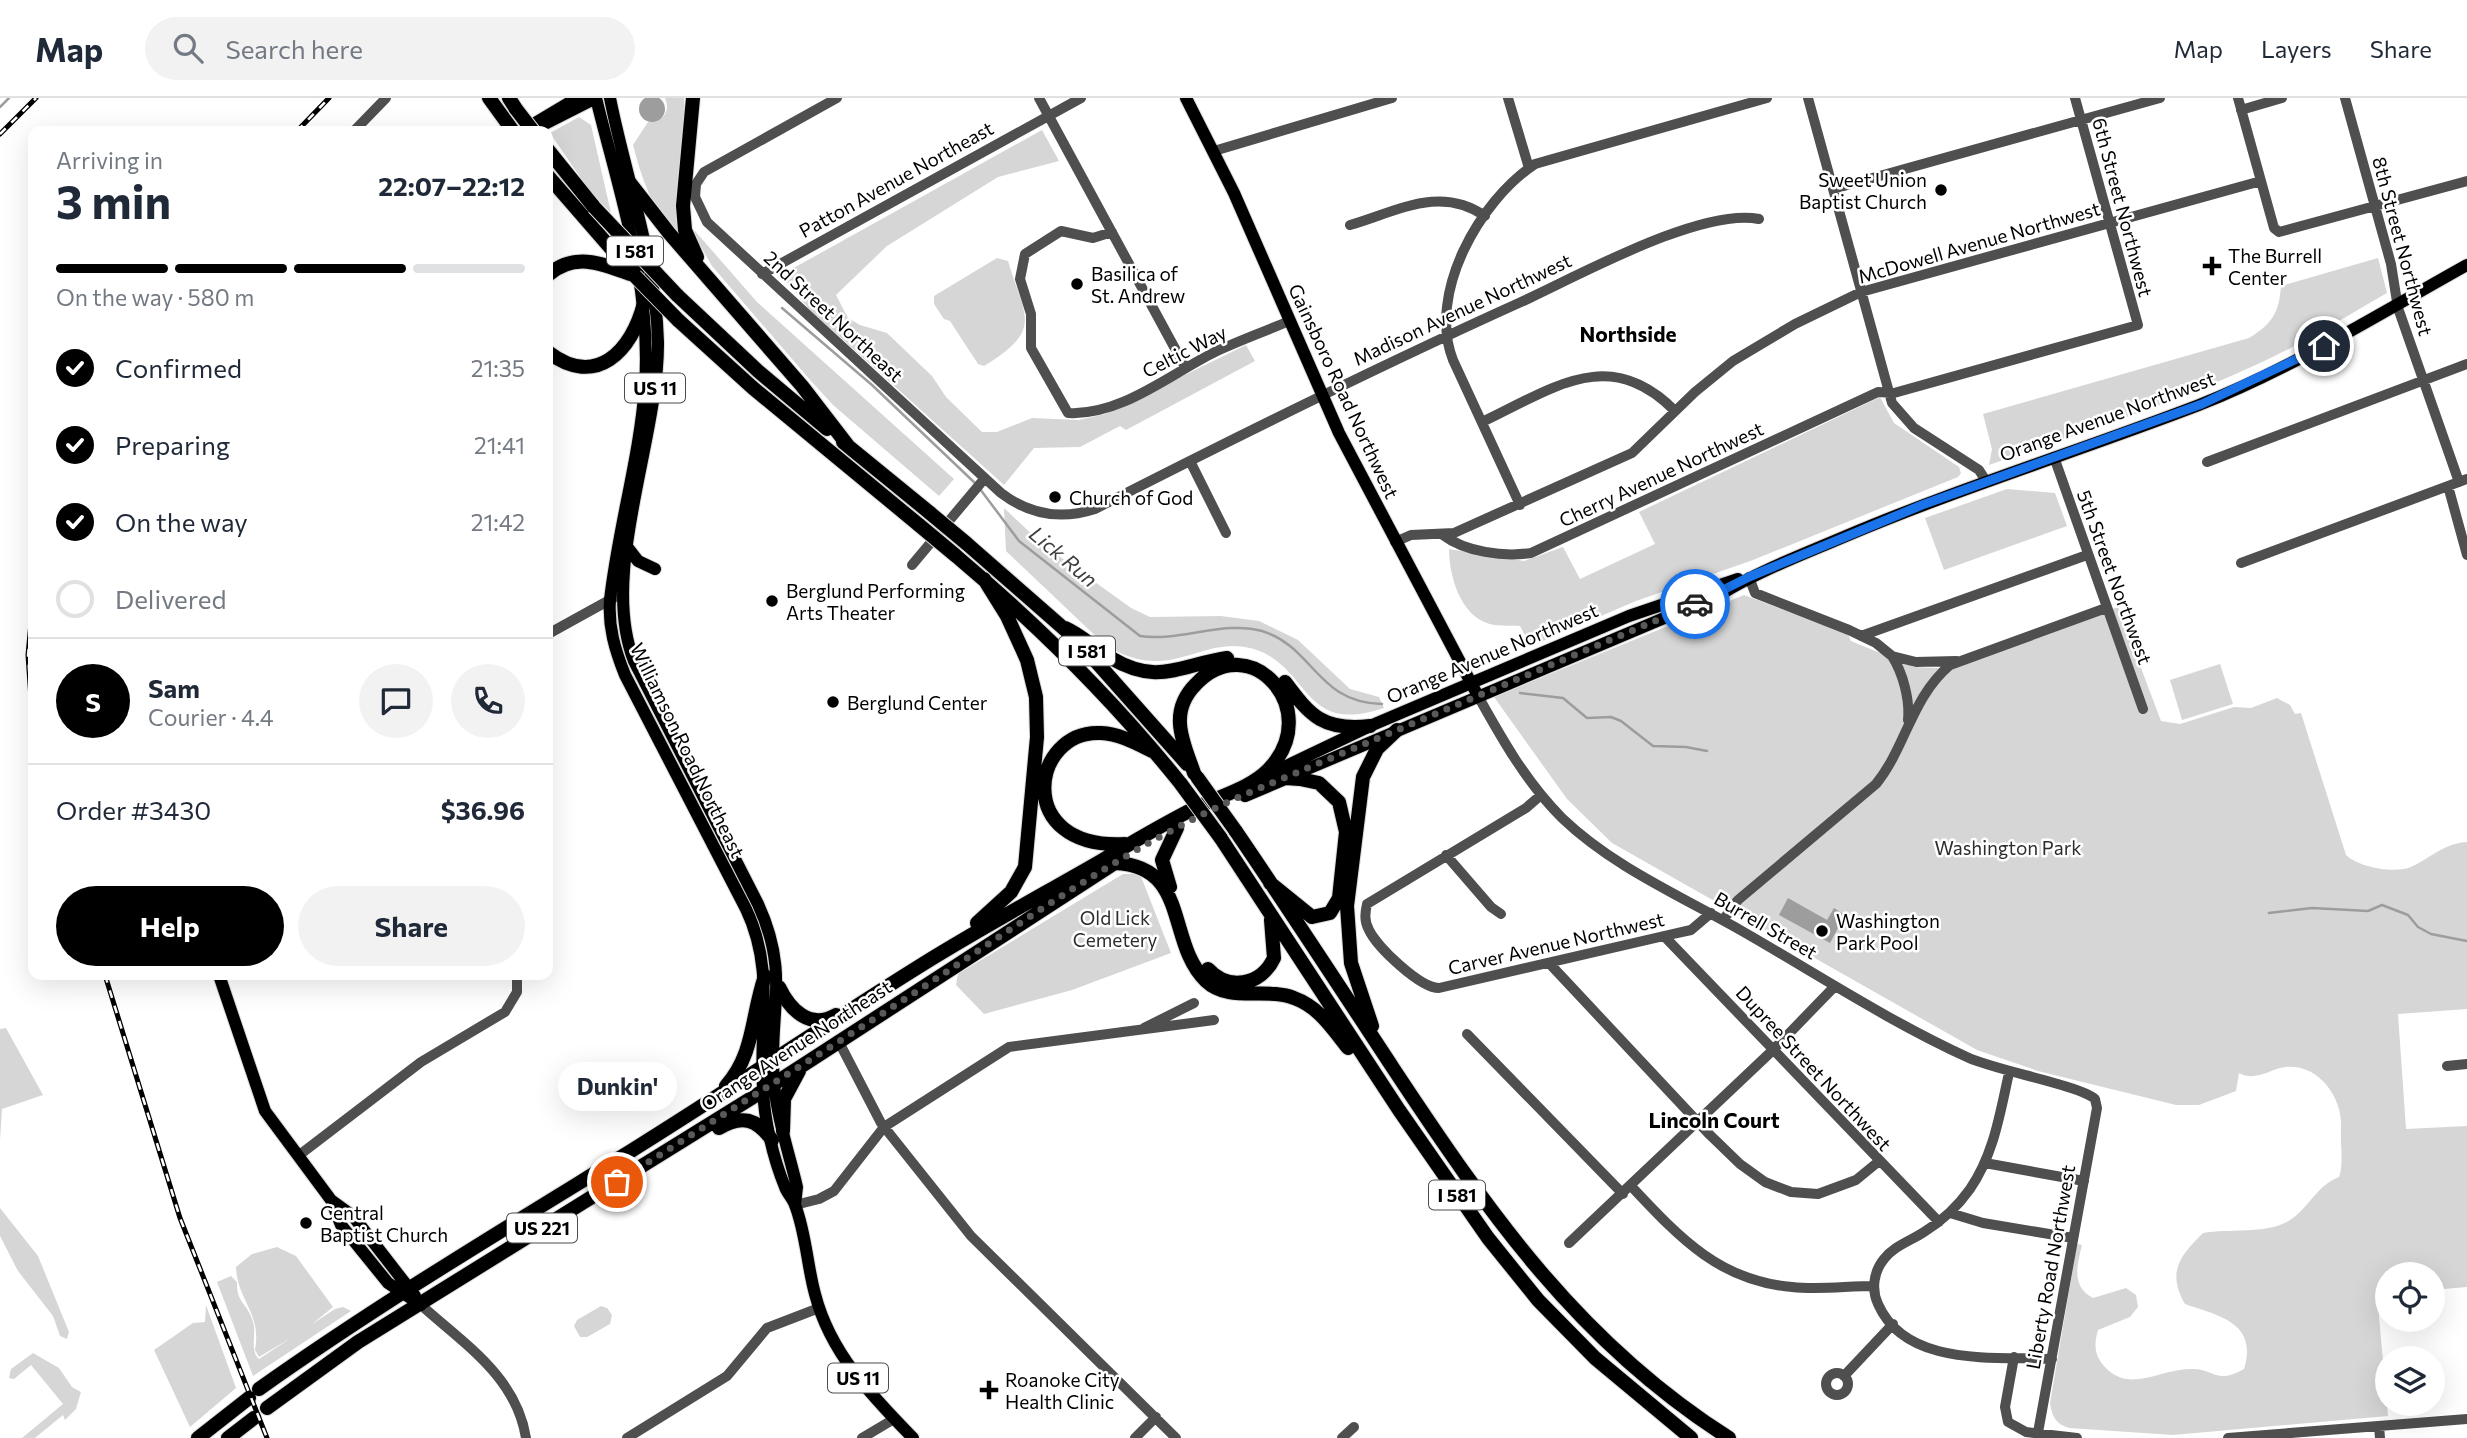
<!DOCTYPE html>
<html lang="en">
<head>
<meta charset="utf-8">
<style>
	body { margin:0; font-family:Commissioner,sans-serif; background:#f2f2f3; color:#1f2937; height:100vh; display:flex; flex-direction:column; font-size:26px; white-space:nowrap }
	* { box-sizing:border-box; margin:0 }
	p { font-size:23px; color:#747a83 }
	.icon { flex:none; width:38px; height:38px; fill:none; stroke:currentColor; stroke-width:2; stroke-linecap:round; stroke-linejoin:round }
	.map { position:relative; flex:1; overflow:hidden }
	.sheet { position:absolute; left:28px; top:28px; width:525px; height:854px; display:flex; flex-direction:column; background:#fff; border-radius:14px; box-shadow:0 7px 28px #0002 }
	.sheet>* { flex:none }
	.tools { position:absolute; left:2375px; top:1164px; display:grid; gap:14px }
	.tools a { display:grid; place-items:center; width:70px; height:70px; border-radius:50%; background:#fff; box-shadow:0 7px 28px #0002; font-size:35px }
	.pin { position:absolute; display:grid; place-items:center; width:60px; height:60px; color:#fff; margin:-30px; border:4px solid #fff; border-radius:50%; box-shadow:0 2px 7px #0007 }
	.courier { position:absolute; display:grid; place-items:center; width:70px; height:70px; margin:-35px; border:5px solid #1a73e8; border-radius:50%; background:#fff; color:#222; box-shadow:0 2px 9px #0007 }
	.bubble { position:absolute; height:49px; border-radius:24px; background:#fff; box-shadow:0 7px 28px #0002; font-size:23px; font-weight:700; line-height:49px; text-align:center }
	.summary em { font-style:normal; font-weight:700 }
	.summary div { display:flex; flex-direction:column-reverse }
	.summary { display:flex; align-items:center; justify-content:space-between; height:119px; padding:0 28px }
	h1 { font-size:46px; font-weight:700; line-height:52px }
	.bar { display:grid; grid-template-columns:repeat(4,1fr); gap:10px 7px; align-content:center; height:84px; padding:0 28px }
	.bar i { height:9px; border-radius:5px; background:#e0e1e3 }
	.bar .on { background:#000 }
	.bar p { grid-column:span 4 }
	.line { display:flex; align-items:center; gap:18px; padding:0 28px; border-top:2px solid #e0e1e3 }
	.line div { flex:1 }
	.round { display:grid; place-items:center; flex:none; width:74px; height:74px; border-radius:37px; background:#f2f2f3 }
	ol { padding:0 28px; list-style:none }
	li { display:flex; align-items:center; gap:21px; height:77px }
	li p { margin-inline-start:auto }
	li .icon { padding:7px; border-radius:50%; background:#000; color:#fff; stroke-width:4 }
	li:last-child { color:#747a83 }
	li i { width:38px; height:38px; border:4px solid #e0e1e3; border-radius:50% }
	.action { display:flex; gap:14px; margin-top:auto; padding:14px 28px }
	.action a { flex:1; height:80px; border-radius:42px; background:#000; color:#fff; font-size:28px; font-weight:700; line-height:80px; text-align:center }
	.action a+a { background:#f2f2f3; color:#1f2937 }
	header { display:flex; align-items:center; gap:42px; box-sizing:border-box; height:98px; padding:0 35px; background:#fff; border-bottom:2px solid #e0e1e3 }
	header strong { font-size:33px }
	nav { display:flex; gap:38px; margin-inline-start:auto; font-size:24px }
	.search { width:490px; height:63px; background:#f2f2f3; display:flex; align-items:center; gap:18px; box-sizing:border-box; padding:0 24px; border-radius:38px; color:#747a83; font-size:26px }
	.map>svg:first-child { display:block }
	.green { fill:#d6d6d6 }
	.water { fill:#9d9d9d }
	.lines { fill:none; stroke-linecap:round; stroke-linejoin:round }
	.stream { stroke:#9d9d9d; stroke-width:2.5 }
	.major-casing { stroke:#dbdbdb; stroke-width:14 }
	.highway-casing { stroke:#dbdbdb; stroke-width:16 }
	.minor { stroke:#4f4f4f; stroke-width:10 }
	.major { stroke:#000; stroke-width:12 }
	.highway { stroke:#000; stroke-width:14 }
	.rail-casing { stroke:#000; stroke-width:5 }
	.rail { stroke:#fff; stroke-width:2.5; stroke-dasharray:8; stroke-linecap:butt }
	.highway-bridge-casing { stroke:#dbdbdb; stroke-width:16; stroke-linecap:butt }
	.highway-bridge { stroke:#000; stroke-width:14 }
	.done { stroke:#595959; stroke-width:7; stroke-dasharray:0 12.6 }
	.route { stroke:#1a73e8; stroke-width:9 }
	.poi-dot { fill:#000; stroke:#fff; stroke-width:2.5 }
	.labels { text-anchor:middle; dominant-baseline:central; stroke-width:5; stroke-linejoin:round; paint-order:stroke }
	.shield { fill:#fff; stroke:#4c4c4c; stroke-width:2 }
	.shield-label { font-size:18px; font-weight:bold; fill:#000 }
	.street-label { font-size:19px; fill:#000; stroke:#fff }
	.poi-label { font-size:19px; fill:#000; stroke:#fff; text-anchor:start }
	.park-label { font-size:19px; fill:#2d2d2d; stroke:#fff }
	.neighbourhood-label { font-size:21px; font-weight:bold; fill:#000; stroke:#fff }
	.water-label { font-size:21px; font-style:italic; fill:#3e3e3e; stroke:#fff }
</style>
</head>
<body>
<header>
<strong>Map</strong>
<div class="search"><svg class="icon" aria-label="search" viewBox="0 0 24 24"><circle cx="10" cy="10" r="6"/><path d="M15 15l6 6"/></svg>Search here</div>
<nav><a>Map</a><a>Layers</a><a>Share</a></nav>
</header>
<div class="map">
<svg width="2467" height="1340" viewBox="0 0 2467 1340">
	<rect width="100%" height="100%" fill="#fff"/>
	<path class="green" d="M665,0H684V43L677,114L683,147C654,111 645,93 633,47L648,24C663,24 671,14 665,0Z
		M579,19L591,27L611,115L589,92L550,35Z
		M1042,32L1059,63L998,79L887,148L836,197L848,220L860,227L887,235L932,278L946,299L982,334H997L1032,320L1079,322L1105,316L1246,247L1255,263L1126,332L1120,328L1080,349L1034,350L1004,387L809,211L781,177Z
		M692,133H695L757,204L954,381L939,398L833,307L811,283L712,168Z
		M997,160L1008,163C1025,220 1044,231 984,268L978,266L950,223L944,221L934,206V198Z
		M2378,160L2387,195C2345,219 2304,245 2260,265C2173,306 2080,335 1989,367L1992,351L1983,316L2249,240C2272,226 2279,215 2281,188Z
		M1880,299L1894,325L1959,369L1961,375L1958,379L1753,462L1636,503L1531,548L1520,528C1510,527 1497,529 1487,525C1460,516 1449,477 1449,451L1524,463L1563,449L1580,481L1655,446L1639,414Z
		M2007,391L2055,395L2067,428L1944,472L1925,420Z
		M1004,410L1041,445L1131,510L1150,519L1221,518L1259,523L1298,542L1350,591L1379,599L1384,610C1301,638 1311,569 1254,551C1201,535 1170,589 1104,546L1006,453Z
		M1744,497L1848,536L1851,543L1914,569L1938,570L2118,509L2161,623L2180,626L2234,609L2251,610L2277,600L2290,607L2295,616L2301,615L2346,757C2358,769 2395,776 2411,769C2430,760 2445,745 2467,744V911L2398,916L2406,1031L2467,1028V1189L2433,1192L2432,1176H2387V1195L2377,1196L2388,1318L2173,1337L2069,1330C2056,1326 2052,1319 2050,1305L2077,1146L2082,1147C2077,1168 2071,1188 2093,1200L2126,1190L2136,1197L2138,1209L2130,1219L2098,1232C2094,1246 2094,1257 2104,1268C2130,1297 2160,1270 2192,1271C2215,1271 2216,1287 2244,1271C2258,1225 2220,1218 2185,1206C2167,1174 2179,1159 2203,1135C2230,1130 2266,1137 2290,1122C2309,1110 2317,1087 2339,1079C2344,1066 2340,1045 2341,1030C2343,1000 2319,966 2286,969C2269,971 2256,984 2239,975L2236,993L2199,1007H2176L2038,973L1977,952L1612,745L1567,701L1494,599Z
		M2220,566L2233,606L2182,622L2170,582Z
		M1123,776H1140L1171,855L1072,892L984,916L956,887L958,876Z
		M6,930L43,997L2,1011L0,1042V931Z
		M0,1110L38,1158L69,1234L67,1241L60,1238L53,1218L18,1173L0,1138Z
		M277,1149L296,1158L333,1209L306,1231L259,1259L255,1252C262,1215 237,1202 236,1169L252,1156Z
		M231,1178L237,1184C236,1205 248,1205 253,1224C257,1236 249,1252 259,1261L335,1211L343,1209L351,1213L253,1278L217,1184Z
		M206,1207L236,1290L190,1329L154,1252L193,1225L205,1224Z
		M601,1208L607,1210L612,1217L610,1226L587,1239H580L574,1228L577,1222Z
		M33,1255L59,1270L72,1289L81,1294L76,1311L65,1322L63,1317L35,1340H22L63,1306L31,1267L14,1281L9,1280L11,1271Z"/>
	<path class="water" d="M639 11a13 13 0 1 1 26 0a13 13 0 1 1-26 0Z
		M1788,800L1827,822L1834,810L1845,817L1830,845L1779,817Z"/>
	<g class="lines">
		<path class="stream" d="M0,9L9,0
			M782,210L872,287L976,386
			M980,391L1019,443L1140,538C1180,544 1223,522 1262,533C1314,549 1317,605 1382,606
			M1520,595L1563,600L1587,620L1611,619L1621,623L1653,648L1686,649L1707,653
			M2269,815L2312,810L2368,813L2382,807L2408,817L2418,829L2431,836L2467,843"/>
		<g class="major-casing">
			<path id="major" d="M596,0C619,94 652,188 645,287C640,359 618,430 610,502C608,529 615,552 625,577L746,811C775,872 759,926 763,990C764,1021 773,1060 785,1089C787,1095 793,1101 795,1107C806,1135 807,1167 815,1196C830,1255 872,1298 913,1340
				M610,0C626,81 656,160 658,244C659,342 599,474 634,563L758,806C791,878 768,914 774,985C777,1020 789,1055 797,1089L795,1107
				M1186,0L1234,95L1339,335L1478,598
				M522,33L577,0
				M531,33L596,0
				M628,450L638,463L655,471
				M1261,680L1370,628L1629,518L1738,481
				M1286,680L1721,496C1761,472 1804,456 1846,438C1962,389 2082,352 2199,307C2293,270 2379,216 2467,167
				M219,877L265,1013L331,1102L341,1127L388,1185L421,1207
				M331,1102L353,1118L415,1198"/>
		</g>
		<g class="highway-casing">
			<path id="highway" d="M489,0L513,33
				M509,0L516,11
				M693,0L683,108L685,132L697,159
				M548,52L594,109
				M548,78L635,178
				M630,85L669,135L802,288L849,349
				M548,177C574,154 601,165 630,176
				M677,197L758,273L827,331
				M678,222L753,290L919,427
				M548,254C596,291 632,253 644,205
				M843,344L930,415
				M966,445L1070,536
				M955,457C1038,527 1113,601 1181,686
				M1065,530C1083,538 1094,551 1111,560C1158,588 1180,567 1227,560
				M1084,550L1187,666
				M1285,584C1311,619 1324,633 1370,628
				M1245,697L1285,680L1300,681L1319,685L1339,704L1346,734L1339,800L1330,815L1312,819L1270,785
				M1235,732C1289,811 1341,891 1393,970C1489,1115 1579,1245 1729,1340
				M1220,739L1399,1012L1488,1140L1538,1202L1595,1260L1691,1340
				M1125,746C1012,752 1031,631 1101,635C1120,636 1136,645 1152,653
				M1115,765C1190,768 1166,844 1206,883C1229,905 1266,889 1294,900C1319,909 1332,930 1348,950
				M1170,789L1162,762L1177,730
				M977,825L1011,794L1025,769L1037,639L1036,599L1027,562L1007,518L984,481
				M1208,871C1228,893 1261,888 1274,860L1271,822
				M779,889C790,912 810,932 836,917
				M1372,928L1351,865L1347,808L1363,679L1377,651L1397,632
				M726,988C755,955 751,918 765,878
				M719,1030C742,1016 757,1021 772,1042
				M783,1033L784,1001L799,973
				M259,1291C379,1206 506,1130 631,1053C729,992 825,927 923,866C981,830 1042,797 1101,763C1131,745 1160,728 1191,712C1216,699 1250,691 1269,671C1325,612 1250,529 1196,586C1185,597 1179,611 1180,626C1181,643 1189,660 1194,675
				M267,1310L358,1244L763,993L1118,763
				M198,1340L249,1300
				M228,1340L254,1320"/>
		</g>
		<path class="minor" d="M837,0L704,74L696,86L695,99L707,124L1001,395C1030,417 1061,422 1095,411C1236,339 1377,269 1521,204C1576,179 1701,109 1759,121
			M1039,0L1185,269
			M1508,0L1529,70
			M1808,0L1892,305L1914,330L1979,372L1986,383
			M2238,0L2274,130L2279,134L2467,83
			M2345,0L2391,166L2398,210L2459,384
			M2241,12L2282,0
			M354,33L386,0
			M1214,53L1392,0
			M1833,91L2160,0
			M1350,127C1398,113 1440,87 1485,118
			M1112,134L1093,140L1061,133L1025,156L1020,181L1031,216V250L1068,315C1120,318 1169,277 1213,255C1238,243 1264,234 1289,223
			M762,176L1081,0
			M1482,324C1552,291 1609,246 1675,313
			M2054,359L2143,611
			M1190,363L1226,435
			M2207,364L2467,266
			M2448,388L2467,457
			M1520,407L1453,262C1427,196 1479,103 1535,66L1767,0
			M1443,437C1465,454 1504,459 1531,455L1878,294L1894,295L2138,227L2075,0
			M1395,444L1411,437L1454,435L1632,355L1695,294L1733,263L1795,226L1861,194L2261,83
			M2241,465L2467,381
			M912,467L985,380
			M1749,479L1755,495L1849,532L1876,545L1892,558L1916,564L1956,563
			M548,536L615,499
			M1861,538L2087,457
			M1892,558C1903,575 1910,602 1908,622
			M1478,598C1502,641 1526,684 1562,720C1613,769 1681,798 1742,833C1817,876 1890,924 1969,960C1995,972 2082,988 2095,1001L2097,1010L2037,1340
			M1541,697L1526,710L1367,806C1365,815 1364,823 1369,832C1377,849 1420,890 1439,890L1664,838L1691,832L1711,815
			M1446,757L1491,809L1501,816
			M1723,822L1738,802L1876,686C1906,649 1911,600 1950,567L2106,510
			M1664,838L1939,1124
			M1549,865L1710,1037L1740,1066L1765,1084L1791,1094L1818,1096L1856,1082L1878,1064
			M1144,930L1194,905
			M1467,936L1623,1096
			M839,944L881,1025L971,1138L1176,1340
			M2447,968L2467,966
			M2009,975C2000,1015 1994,1056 1970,1091C1958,1108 1942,1123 1924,1134C1910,1143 1894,1148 1884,1161C1874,1173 1871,1191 1878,1206C1906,1270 1996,1258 2052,1261
			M298,1058L421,964L505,914L517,894V877
			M1985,1065L2084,1083
			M1631,1088C1679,1139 1719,1183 1792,1189C1819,1192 1847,1188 1874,1188
			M795,1107L819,1101L834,1093L884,1029L1009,949L1214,922
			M1950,1115L1983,1125L2073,1140
			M1569,1145L1773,952L1835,888
			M421,1207C464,1246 516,1278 526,1340
			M2014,1259L2005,1309L2008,1324L2026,1334L2077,1340
			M1826 1286a11 11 0 1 1 22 0a11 11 0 1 1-22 0Z
			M1844,1278L1893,1226
			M2379,1328L2380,1340
			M627,1340L727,1278L767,1230L819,1210
			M862,1340L894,1321
			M1135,1340L1156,1319
			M1342,1340L1354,1329
			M2228,1340L2467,1321"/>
		<use href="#major" class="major"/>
		<use href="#highway" class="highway"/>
		<g class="rail-casing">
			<path id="rail" d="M297,33L329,0
				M0,36L36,0
				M33,503L28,557L33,630
				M105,877L180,1120L267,1340"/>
		</g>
		<use href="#rail" class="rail"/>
		<g class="highway-bridge-casing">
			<path id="highway-bridge" d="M516,11L533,33
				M594,109L677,197
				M635,178L678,222
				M930,415L966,445
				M919,427L955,457
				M1197,679L1235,732
				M1181,686L1220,739"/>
		</g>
		<use href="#highway-bridge" class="highway-bridge"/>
	</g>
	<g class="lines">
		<path class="done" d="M617,1084C722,1017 827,952 931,884C1033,817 1134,745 1246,696L1695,506"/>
		<path class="route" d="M1695,506L1749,479L1922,407L2202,306L2324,248"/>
	</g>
	<g class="poi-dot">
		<circle cx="1941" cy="92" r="7"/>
		<path d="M2208.5 157.5h7v7h7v7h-7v7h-7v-7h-7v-7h7z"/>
		<circle cx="1077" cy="186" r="7"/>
		<circle cx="1055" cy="399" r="7"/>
		<circle cx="772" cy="503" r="7"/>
		<circle cx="833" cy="604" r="7"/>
		<circle cx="1822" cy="833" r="7"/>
		<circle cx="306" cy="1125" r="7"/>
		<path d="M985.5 1281.5h7v7h7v7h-7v7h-7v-7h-7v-7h7z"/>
	</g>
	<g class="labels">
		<g class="shield">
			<rect x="607" y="138.5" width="56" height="29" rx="5"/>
			<rect x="625" y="275.5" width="60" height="29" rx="5"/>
			<rect x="1059" y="538.5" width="56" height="29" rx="5"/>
			<rect x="1429" y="1082.5" width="56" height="29" rx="5"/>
			<rect x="507" y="1115.5" width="70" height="29" rx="5"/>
			<rect x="828" y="1265.5" width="60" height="29" rx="5"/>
		</g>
		<g class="shield-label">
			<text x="635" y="153">I 581</text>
			<text x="655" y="290">US 11</text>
			<text x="1087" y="553">I 581</text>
			<text x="1457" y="1097">I 581</text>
			<text x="542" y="1130">US 221</text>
			<text x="858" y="1280">US 11</text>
		</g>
		<g class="street-label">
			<text transform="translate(896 81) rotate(-29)">Patton Avenue Northeast</text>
			<text transform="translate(2123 109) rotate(75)">6th Street Northwest</text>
			<text transform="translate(1979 144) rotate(-16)">McDowell Avenue Northwest</text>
			<text transform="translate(2403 148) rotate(75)">8th Street Northwest</text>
			<text transform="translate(1462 211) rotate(-25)">Madison Avenue Northwest</text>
			<text transform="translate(834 218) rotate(43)">2nd Street Northeast</text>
			<text transform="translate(1184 253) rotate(-27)">Celtic Way</text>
			<text transform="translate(1344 293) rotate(65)">Gainsboro Road Northwest</text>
			<text transform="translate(2107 318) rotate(-20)">Orange Avenue Northwest</text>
			<text transform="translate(1661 376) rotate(-25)">Cherry Avenue Northwest</text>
			<text transform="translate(2115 479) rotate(70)">5th Street Northwest</text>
			<text transform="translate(1492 555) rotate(-23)">Orange Avenue Northwest</text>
			<text transform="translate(688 652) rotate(64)">Williamson Road Northeast</text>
			<text transform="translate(1766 827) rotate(30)">Burrell Street</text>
			<text transform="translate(1556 845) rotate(-13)">Carver Avenue Northwest</text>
			<text transform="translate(796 947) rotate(-33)">Orange Avenue Northeast</text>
			<text transform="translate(1814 970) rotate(47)">Dupree Street Northwest</text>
			<text transform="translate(2050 1169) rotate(-80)">Liberty Road Northwest</text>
		</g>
		<g class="poi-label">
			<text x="1927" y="81" text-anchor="end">Sweet Union<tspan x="1927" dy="22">Baptist Church</tspan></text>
			<text x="2228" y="157">The Burrell<tspan x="2228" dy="22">Center</tspan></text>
			<text x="1091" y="175">Basilica of<tspan x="1091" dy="22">St. Andrew</tspan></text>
			<text x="1069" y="399">Church of God</text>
			<text x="786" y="492">Berglund Performing<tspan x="786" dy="22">Arts Theater</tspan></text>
			<text x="847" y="604">Berglund Center</text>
			<text x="1836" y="822">Washington<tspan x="1836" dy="22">Park Pool</tspan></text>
			<text x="320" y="1114">Central<tspan x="320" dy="22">Baptist Church</tspan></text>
			<text x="1005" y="1281">Roanoke City<tspan x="1005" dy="22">Health Clinic</tspan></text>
		</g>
		<g class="park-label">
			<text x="2008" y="749">Washington Park</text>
			<text x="1115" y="819">Old Lick<tspan x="1115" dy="22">Cemetery</tspan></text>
		</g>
		<g class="neighbourhood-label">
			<text x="1628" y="235">Northside</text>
			<text x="1714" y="1021">Lincoln Court</text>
		</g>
		<g class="water-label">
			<text transform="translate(1064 458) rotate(40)">Lick Run</text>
		</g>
	</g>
</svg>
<div class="tools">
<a><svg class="icon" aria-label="locate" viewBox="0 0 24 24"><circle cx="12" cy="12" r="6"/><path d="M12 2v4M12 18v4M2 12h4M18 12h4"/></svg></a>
<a><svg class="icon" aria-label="layers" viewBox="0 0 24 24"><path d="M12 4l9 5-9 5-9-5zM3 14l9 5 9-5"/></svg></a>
</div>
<div class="pin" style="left:617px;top:1084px;background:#ea580c"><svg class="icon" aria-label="bag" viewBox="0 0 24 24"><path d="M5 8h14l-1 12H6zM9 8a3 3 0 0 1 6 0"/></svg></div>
<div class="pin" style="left:2324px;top:248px;background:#1f2937"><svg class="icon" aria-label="home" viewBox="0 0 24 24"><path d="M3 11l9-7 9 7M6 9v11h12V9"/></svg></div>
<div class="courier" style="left:1695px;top:506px"><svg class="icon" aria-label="car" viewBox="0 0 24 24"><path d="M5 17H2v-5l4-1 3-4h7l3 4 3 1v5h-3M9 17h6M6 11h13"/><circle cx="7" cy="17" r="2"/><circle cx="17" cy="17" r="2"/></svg></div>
<div class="bubble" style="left:558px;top:964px;width:119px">Dunkin'</div>
<section class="sheet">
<div class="summary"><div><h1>3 min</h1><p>Arriving in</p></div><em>22:07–22:12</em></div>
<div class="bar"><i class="on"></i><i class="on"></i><i class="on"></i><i></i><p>On the way · 580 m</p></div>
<ol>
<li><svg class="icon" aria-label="check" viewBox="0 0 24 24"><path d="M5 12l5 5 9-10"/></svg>Confirmed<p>21:35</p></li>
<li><svg class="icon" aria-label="check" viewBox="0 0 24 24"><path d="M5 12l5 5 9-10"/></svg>Preparing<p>21:41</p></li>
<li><svg class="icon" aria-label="check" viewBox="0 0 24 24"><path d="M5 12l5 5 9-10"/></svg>On the way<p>21:42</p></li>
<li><i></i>Delivered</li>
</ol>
<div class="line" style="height:126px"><b class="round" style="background:#000;color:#fff">S</b><div><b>Sam</b><p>Courier · 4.4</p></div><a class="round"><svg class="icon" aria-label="chat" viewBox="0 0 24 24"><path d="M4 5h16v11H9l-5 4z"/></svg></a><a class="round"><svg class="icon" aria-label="phone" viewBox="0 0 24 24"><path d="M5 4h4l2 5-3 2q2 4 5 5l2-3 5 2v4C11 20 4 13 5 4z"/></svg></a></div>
<div class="line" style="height:91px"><div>Order #3430</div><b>$36.96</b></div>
<div class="action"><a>Help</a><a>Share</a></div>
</section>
</div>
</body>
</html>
